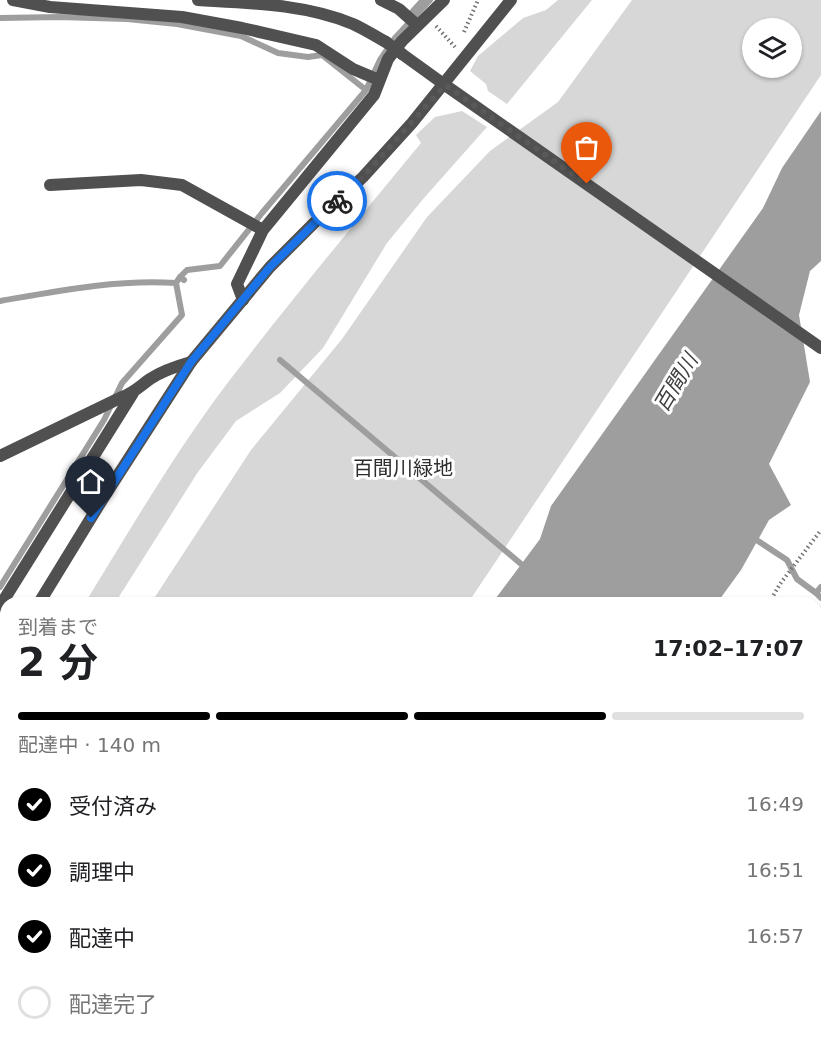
<!DOCTYPE html>
<html lang="ja">
<head>
<meta charset="utf-8">
<style>
	body { margin:0; font-family:"DejaVu Sans","Noto Sans JP",sans-serif; background:#f6f6f6; color:#202124; height:100vh; display:flex; flex-direction:column; font-size:22px; white-space:nowrap }
	* { box-sizing:border-box; margin:0 }
	p { font-size:20px; color:#757577 }
	.icon { flex:none; width:33px; height:33px; fill:none; stroke:currentColor; stroke-width:2; stroke-linecap:round; stroke-linejoin:round }
	.map { position:relative; flex:1; overflow:hidden }
	.sheet { position:absolute; left:0px; top:597px; width:822px; height:450px; display:flex; flex-direction:column; background:#fff; border-radius:18px 18px 0 0; box-shadow:0 2px 4px #0004 }
	.sheet>* { flex:none }
	.buttons { position:absolute; left:742px; top:18px; display:grid; gap:12px }
	.buttons a { display:grid; place-items:center; width:60px; height:60px; border-radius:50%; background:#fff; box-shadow:0 2px 4px #0004; font-size:30px }
	.pin { position:absolute; display:grid; place-items:center; width:51px; height:51px; color:#fff; margin:-62px -26px; border-radius:50% 50% 50% 0; rotate:-45deg; box-shadow:0 0 6px #0007 }
	.pin .icon { rotate:45deg }
	.courier { position:absolute; display:grid; place-items:center; width:60px; height:60px; margin:-30px; border:4px solid #1a73e8; border-radius:50%; background:#fff; color:#222; box-shadow:0 2px 8px #0007 }
	.headline em { font-style:normal; font-weight:700 }
	.headline div { display:flex; flex-direction:column-reverse }
	.headline { display:flex; align-items:center; justify-content:space-between; height:102px; padding:0 18px }
	h1 { font-size:39px; font-weight:700; line-height:45px }
	.bar { display:grid; grid-template-columns:repeat(4,1fr); gap:9px 6px; align-content:center; height:72px; padding:0 18px }
	.bar i { height:8px; border-radius:4px; background:#e0e0e0 }
	.bar .active { background:#000 }
	.bar p { grid-column:span 4 }
	ol { padding:0 18px; list-style:none }
	li { display:flex; align-items:center; gap:18px; height:66px }
	li p { margin-inline-start:auto }
	li .icon { padding:6px; border-radius:50%; background:#000; color:#fff; stroke-width:4 }
	li:last-child { color:#757577 }
	li i { width:33px; height:33px; border:3px solid #e0e0e0; border-radius:50% }
	.map>svg:first-child { display:block }
	.green { fill:#d7d7d7; fill-rule:evenodd }
	.water { fill:#9e9e9e }
	.lines { fill:none; stroke-linecap:round; stroke-linejoin:round }
	.stream { stroke:#9e9e9e; stroke-width:6 }
	.path { stroke:#727272; stroke-width:4; stroke-dasharray:1.5 3; stroke-linecap:butt }
	.minor { stroke:#505050; stroke-width:12 }
	.tertiary { stroke:#505050; stroke-width:12 }
	.minor-bridge { stroke:#505050; stroke-width:12 }
	.done { stroke:#595959; stroke-width:6; stroke-dasharray:0 10.8 }
	.route { stroke:#1a73e8; stroke-width:8 }
	.labels { text-anchor:middle; dominant-baseline:central; stroke-width:6; stroke-linejoin:round; paint-order:stroke }
	.park-label { font-size:20px; fill:#2e2e2e; stroke:#fff }
	.water-label { font-size:21px; font-style:italic; fill:#3f3f3f; stroke:#fff }
</style>
</head>
<body>
<div class="map">
<svg width="821" height="1047" viewBox="0 0 821 1047">
	<rect width="100%" height="100%" fill="#fff"/>
	<path class="green" d="M558,0H592L507,104L488,91L486,84L470,71L478,56L523,18L546,10Z
		M632,0H821V75L468,603H151L251,450L342,339L427,217L490,151L558,102ZM753,28H792V68H753Z
		M462,111L487,127L424,198L387,243L323,348L280,393L236,421L198,472L115,603H85C131,528 176,451 229,381C291,300 356,222 421,143L416,135L435,117Z
		M6,735V784L0,794V745Z
		M6,823V1041H176L172,1047H0V832Z"/>
	<path class="water" d="M821,111V261L810,271L799,315L810,382L769,464L791,505L769,520L741,570L717,603H489L496,598L540,539L551,506L763,208L782,168Z
		M275,1041H392L388,1047H282Z"/>
	<g class="lines">
		<path class="stream" d="M413,11L423,0
			M0,18L59,17L127,19L177,24L241,36L278,53L308,57L322,55L366,90L262,213L220,266L187,270L180,277L184,280
			M366,90L380,60L395,38L430,0
			M0,301C57,291 118,279 176,283
			M280,360L527,569
			M752,537L787,560L797,579L816,593
			M0,587L104,420L122,383L182,315L176,283L180,277
			M821,587L816,593L821,598
			M816,782L821,775
			M816,1009L821,1006
			M617,1047L621,1041
			M780,1047L785,1041"/>
		<path class="path" d="M436,26L455,47
			M464,32L478,0
			M769,603L780,584L821,530
			M482,1047L486,1041"/>
		<path class="minor" d="M13,0L50,7L182,17L242,28L316,45L353,69L379,80
			M198,0C249,3 305,4 353,24C364,29 375,36 386,42
			M381,0L399,9L417,25
			M402,54L445,85
			M50,185L141,180L182,185L263,230
			M243,300L237,284L263,230L374,95L388,59L402,41L444,0
			M0,456L122,397C134,393 140,386 150,379C162,371 177,366 191,362
			M0,606L133,393
			M816,667L821,661
			M816,754L821,744
			M816,1021L821,1017
			M653,1041L659,1047
			M532,1047L536,1041
			M597,1047L599,1041
			M790,1047L796,1041"/>
		<path class="tertiary" d="M445,85L821,348
			M39,603L102,500L191,362L270,267L314,223L363,177L412,123L511,0
			M0,667L6,657
			M816,717L821,710
			M569,1047L573,1041"/>
		<path class="minor-bridge" d="M386,42L402,54"/>
	</g>
	<g class="lines">
		<path class="done" d="M337,201L363,177L445,85L587,184"/>
		<path class="route" d="M91,518L191,362L270,267L337,201"/>
	</g>
	<g class="labels">
		<g class="park-label">
			<text x="403" y="468">百間川緑地</text>
		</g>
		<g class="water-label">
			<text transform="translate(676 383) rotate(-59)">百間川</text>
		</g>
	</g>
</svg>
<div class="buttons">
<a><svg class="icon" aria-label="layers" viewBox="0 0 24 24"><path d="M12 4l9 5-9 5-9-5zM3 14l9 5 9-5"/></svg></a>
</div>
<div class="pin" style="left:587px;top:184px;background:#ea580c"><svg class="icon" aria-label="bag" viewBox="0 0 24 24"><path d="M5 8h14l-1 12H6zM9 8a3 3 0 0 1 6 0"/></svg></div>
<div class="pin" style="left:91px;top:518px;background:#1f2937"><svg class="icon" aria-label="home" viewBox="0 0 24 24"><path d="M3 11l9-7 9 7M6 9v11h12V9"/></svg></div>
<div class="courier" style="left:337px;top:201px"><svg class="icon" aria-label="bike" viewBox="0 0 24 24"><circle cx="6" cy="16" r="4"/><circle cx="18" cy="16" r="4"/><path d="M6 16l4-8h5l3 8M10 8l3 8H6M13 5h3"/></svg></div>
<section class="sheet">
<div class="headline"><div><h1>2 分</h1><p>到着まで</p></div><em>17:02–17:07</em></div>
<div class="bar"><i class="active"></i><i class="active"></i><i class="active"></i><i></i><p>配達中 · 140 m</p></div>
<ol>
<li><svg class="icon" aria-label="check" viewBox="0 0 24 24"><path d="M5 12l5 5 9-10"/></svg>受付済み<p>16:49</p></li>
<li><svg class="icon" aria-label="check" viewBox="0 0 24 24"><path d="M5 12l5 5 9-10"/></svg>調理中<p>16:51</p></li>
<li><svg class="icon" aria-label="check" viewBox="0 0 24 24"><path d="M5 12l5 5 9-10"/></svg>配達中<p>16:57</p></li>
<li><i></i>配達完了</li>
</ol>
</section>
</div>
</body>
</html>
